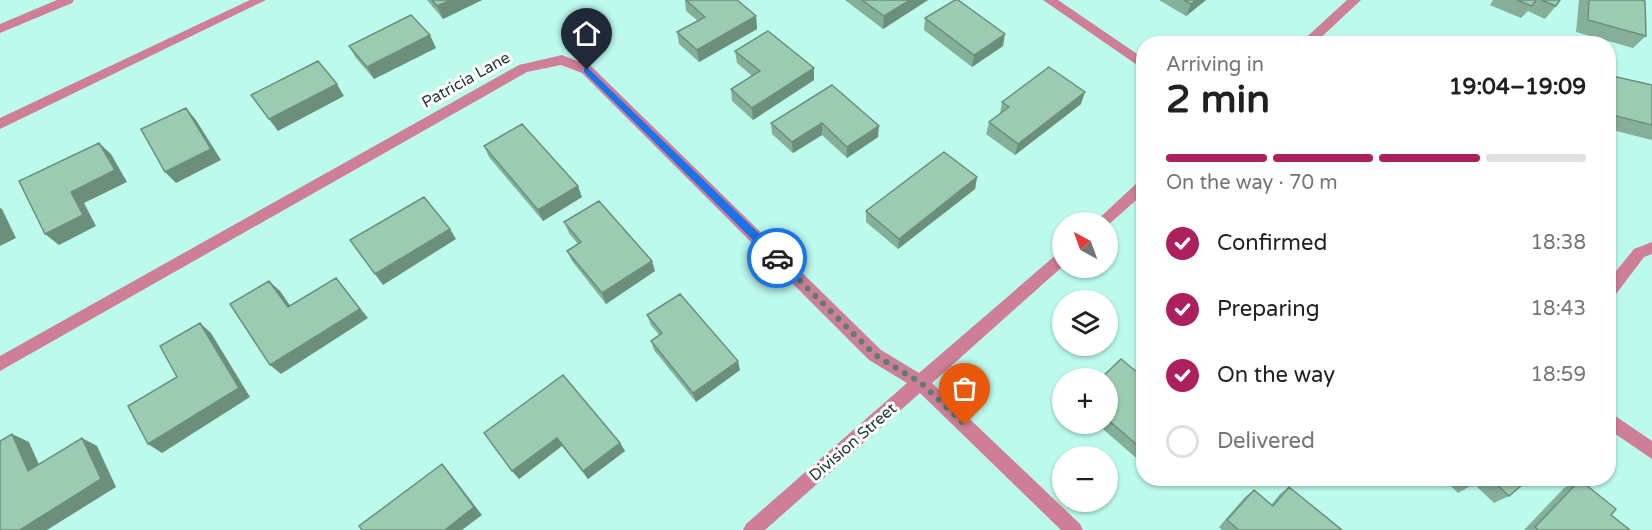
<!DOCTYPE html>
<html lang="en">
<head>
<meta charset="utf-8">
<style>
	body { margin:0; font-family:"Varela Round",sans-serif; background:#f2f2f2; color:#202124; height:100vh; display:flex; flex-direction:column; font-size:22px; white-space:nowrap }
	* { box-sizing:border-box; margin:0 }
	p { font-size:20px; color:#757577 }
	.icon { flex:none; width:33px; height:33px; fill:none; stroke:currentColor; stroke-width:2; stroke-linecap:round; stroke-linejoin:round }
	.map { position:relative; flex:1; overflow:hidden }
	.sheet { position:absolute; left:1136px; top:36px; width:480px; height:450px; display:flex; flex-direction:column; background:#fff; border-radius:24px; box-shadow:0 2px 4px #0004 }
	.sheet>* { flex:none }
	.needle { width:39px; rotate:319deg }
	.tools { position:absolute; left:1052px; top:212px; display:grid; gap:12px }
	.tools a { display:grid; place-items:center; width:66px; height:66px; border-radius:50%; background:#fff; box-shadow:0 2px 4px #0004; font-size:30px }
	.pin { position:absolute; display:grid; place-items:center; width:51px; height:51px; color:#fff; margin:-62px -26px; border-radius:50% 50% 50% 0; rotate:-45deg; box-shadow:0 0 6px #0007 }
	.pin .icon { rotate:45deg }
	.courier { position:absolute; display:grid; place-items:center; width:60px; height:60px; margin:-30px; border:4px solid #1a73e8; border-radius:50%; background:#fff; color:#222; box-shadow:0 2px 8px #0007 }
	.headline em { font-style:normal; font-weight:700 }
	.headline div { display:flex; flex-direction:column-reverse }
	.headline { display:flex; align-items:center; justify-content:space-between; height:102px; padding:0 30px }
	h1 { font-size:39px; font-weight:700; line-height:45px }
	.bar { display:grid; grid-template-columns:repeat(4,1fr); gap:9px 6px; align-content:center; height:72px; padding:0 30px }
	.bar i { height:8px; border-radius:4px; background:#e0e0e0 }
	.bar .active { background:#ad205e }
	.bar p { grid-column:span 4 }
	ol { padding:0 30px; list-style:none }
	li { display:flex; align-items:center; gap:18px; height:66px }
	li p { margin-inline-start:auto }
	li .icon { padding:6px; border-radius:50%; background:#ad205e; color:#fff; stroke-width:4 }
	li:last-child { color:#757577 }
	li i { width:33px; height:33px; border:3px solid #e0e0e0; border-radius:50% }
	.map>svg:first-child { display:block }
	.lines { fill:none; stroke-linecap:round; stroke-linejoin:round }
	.minor { fill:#ce7e96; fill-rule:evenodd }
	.wall { fill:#85af98 }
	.shaded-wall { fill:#6c8f7c }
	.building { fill:#9bccb1; stroke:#6c8f7c; stroke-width:1.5 }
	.route { fill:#1a73e8 }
	.done { stroke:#587e76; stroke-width:6; stroke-dasharray:0 10.8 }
	.labels { text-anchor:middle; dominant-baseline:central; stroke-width:6; stroke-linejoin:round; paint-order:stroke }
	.street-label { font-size:16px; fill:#223b36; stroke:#fff }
</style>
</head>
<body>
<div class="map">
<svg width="1652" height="530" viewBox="0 0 1652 530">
	<rect width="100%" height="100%" fill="#bcfaed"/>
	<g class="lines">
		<path class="minor" d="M57,0H74L72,3L0,33V24Z
			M250,0H266L0,129V118Z
			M1043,0H1058L1143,58V69Z
			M1347,0H1361L1314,44H1299Z
			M562,55L592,67L881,350L919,373L1057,254L1062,252V267L932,383L1080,524L1083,530H1061L920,393L765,530H743L746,524L907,383L869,360L582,73L561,65L527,72L0,371V356L519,65Z
			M1143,180V194L1107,226V222H1095L1138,182Z
			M1652,242V254L1644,257L1613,298L1608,300V281L1634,249Z
			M1608,411L1652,441V459L1608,429Z"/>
	</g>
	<path class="wall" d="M427,0H482L443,19Z
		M685,0H737L756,16L757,29L699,62L679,44L677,32L698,21L686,11Z
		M845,0H928L883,29Z
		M1159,0H1206L1186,16Z
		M1493,0H1560L1556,6L1545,19L1528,11L1521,18L1490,5Z
		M1579,0H1641L1646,36L1633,48L1576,32Z
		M925,18L1003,46L972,67L924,30Z
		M349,46L436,48L374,79L356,58Z
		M735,51L814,80L753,120L732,101L731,89L752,76L737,63Z
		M1608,75L1652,85V140L1608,129Z
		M832,85L878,137L847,158L822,135L793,153L772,134L771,123Z
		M1002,102L1081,104L1015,155L986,134L989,122L1000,114Z
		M484,146L582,197L543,221L489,157Z
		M977,177L975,189L898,249L866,222V211Z
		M564,222L655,271L606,304L572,261L567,251L578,244L569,233Z
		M647,315L740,370L696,402L654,350L651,341L659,335L651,325Z
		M1143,377V461L1142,463L1096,423H1107V378Z
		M484,433L620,443L625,451L588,479L562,446L519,479Z
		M1443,478H1530L1509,496L1494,503L1474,484L1458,493Z
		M1580,480L1611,515L1630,530H1524L1564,488Z
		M1289,487L1342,530H1222L1219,527L1245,497L1254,490L1271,505L1280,494Z"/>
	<path class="shaded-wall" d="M451,0H482L443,19L437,6Z
		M910,0H928L883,29L884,16Z
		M1196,0H1206L1186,16L1191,4Z
		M756,16L757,29L699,62L697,50Z
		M1005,34L1003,46L972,67L974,55Z
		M430,35L436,48L374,79L367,67Z
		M814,68V80L753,120L752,108Z
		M337,84L344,96L278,131L269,119Z
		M1085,92L1081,104L1015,155L1018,144Z
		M186,108L196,120L221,160L176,183L165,172Z
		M822,123V135L793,153L792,142Z
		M879,126L878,137L847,158V147Z
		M99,143L111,154L127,182L84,203L96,226L59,245L45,234Z
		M977,177L975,189L898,249L899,239Z
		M578,186L582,197L543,221L538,210Z
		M0,208L2,209L16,238L0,246Z
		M450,229L456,239L383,285L375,274Z
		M652,261L655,271L606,304L602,293Z
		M336,278L368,318L281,374L270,365Z
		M269,281L280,291L298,317L288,307Z
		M200,323L211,333L250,397L162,453L148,444Z
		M738,361L740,370L696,402L693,393Z
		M12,434L29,442L45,478L28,471Z
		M82,438L97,446L116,487L47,530H20Z
		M557,438L562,446L519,479L512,471Z
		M620,443L625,451L588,479L583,471Z
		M442,464L449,472L482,515L462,530H445Z"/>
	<path class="building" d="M432,0H451L437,6Z
		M686,0H737L756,16L697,50L677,32L705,17Z
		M862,0H910L884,16Z
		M955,0H958L1005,34L974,55L925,18Z
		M1184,0H1196L1191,4Z
		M1517,0H1536L1532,6Z
		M1541,0H1560L1556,6Z
		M1589,0H1641L1645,1L1646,36L1588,20Z
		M411,15L430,35L367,67L349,46Z
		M768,31L814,68L752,108L731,89L760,71L735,51Z
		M318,61L337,84L269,119L251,95Z
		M1049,67L1085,92L1018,144L989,122L1009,107L1002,102Z
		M1608,75L1652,85V125L1608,114Z
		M832,85L879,126L847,147L822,123L792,142L771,123Z
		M186,108L211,149L165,172L141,129Z
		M522,124L578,186L538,210L484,146Z
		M99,143L115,170L71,192L83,215L45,234L19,181Z
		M944,152L977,177L899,239L866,211Z
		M424,197L450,229L375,274L350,240Z
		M599,201L652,261L602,293L567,251L581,242L564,222Z
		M336,278L360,309L270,365L230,304L269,281L288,307Z
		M680,294L738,361L693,393L651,341L662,333L647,315Z
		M200,323L239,388L148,444L128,406L177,377L160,346Z
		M1121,359L1143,377V450L1107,419V378H1101Z
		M563,375L620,443L583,471L557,438L512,471L484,433Z
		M12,434L28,471L82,438L101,479L20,530H0V441Z
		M442,464L474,507L445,530H362L359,526Z
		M1464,478H1481L1472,486Z
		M1490,478H1530L1509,496Z
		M1580,480L1616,509L1611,515L1630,530H1538L1535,527Z
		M1289,487L1342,530H1239L1227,520L1254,490L1273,506Z"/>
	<path class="route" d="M587,67L781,255V261H774L584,72V68Z"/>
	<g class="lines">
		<path class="done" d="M777,258L875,355L921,383L965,425"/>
	</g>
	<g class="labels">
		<g class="street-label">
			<text transform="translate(466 80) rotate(-29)">Patricia Lane</text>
			<text transform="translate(853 442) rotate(-41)">Division Street</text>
		</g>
	</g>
</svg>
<div class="tools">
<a><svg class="needle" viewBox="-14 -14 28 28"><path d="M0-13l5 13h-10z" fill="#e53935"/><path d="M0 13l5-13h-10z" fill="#757577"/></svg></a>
<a><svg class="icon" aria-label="layers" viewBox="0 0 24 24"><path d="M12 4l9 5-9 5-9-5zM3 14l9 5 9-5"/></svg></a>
<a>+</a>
<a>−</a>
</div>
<div class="pin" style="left:965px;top:425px;background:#ea580c"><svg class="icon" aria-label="bag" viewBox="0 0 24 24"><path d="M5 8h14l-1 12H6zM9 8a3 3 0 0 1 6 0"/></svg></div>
<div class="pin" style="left:587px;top:70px;background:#1f2937"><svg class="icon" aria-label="home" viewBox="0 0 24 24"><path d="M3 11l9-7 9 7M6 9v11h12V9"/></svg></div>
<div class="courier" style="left:777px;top:258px"><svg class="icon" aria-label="car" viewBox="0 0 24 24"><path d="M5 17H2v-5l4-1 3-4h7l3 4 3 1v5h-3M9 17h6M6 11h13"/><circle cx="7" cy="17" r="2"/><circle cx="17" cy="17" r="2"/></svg></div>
<section class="sheet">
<div class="headline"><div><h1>2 min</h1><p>Arriving in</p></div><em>19:04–19:09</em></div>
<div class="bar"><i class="active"></i><i class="active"></i><i class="active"></i><i></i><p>On the way · 70 m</p></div>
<ol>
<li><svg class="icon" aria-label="check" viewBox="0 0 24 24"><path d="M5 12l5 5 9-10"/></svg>Confirmed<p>18:38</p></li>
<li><svg class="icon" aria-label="check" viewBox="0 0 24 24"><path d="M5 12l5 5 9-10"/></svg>Preparing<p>18:43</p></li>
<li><svg class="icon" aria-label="check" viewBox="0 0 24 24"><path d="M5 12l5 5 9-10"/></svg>On the way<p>18:59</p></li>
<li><i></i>Delivered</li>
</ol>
</section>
</div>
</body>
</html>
